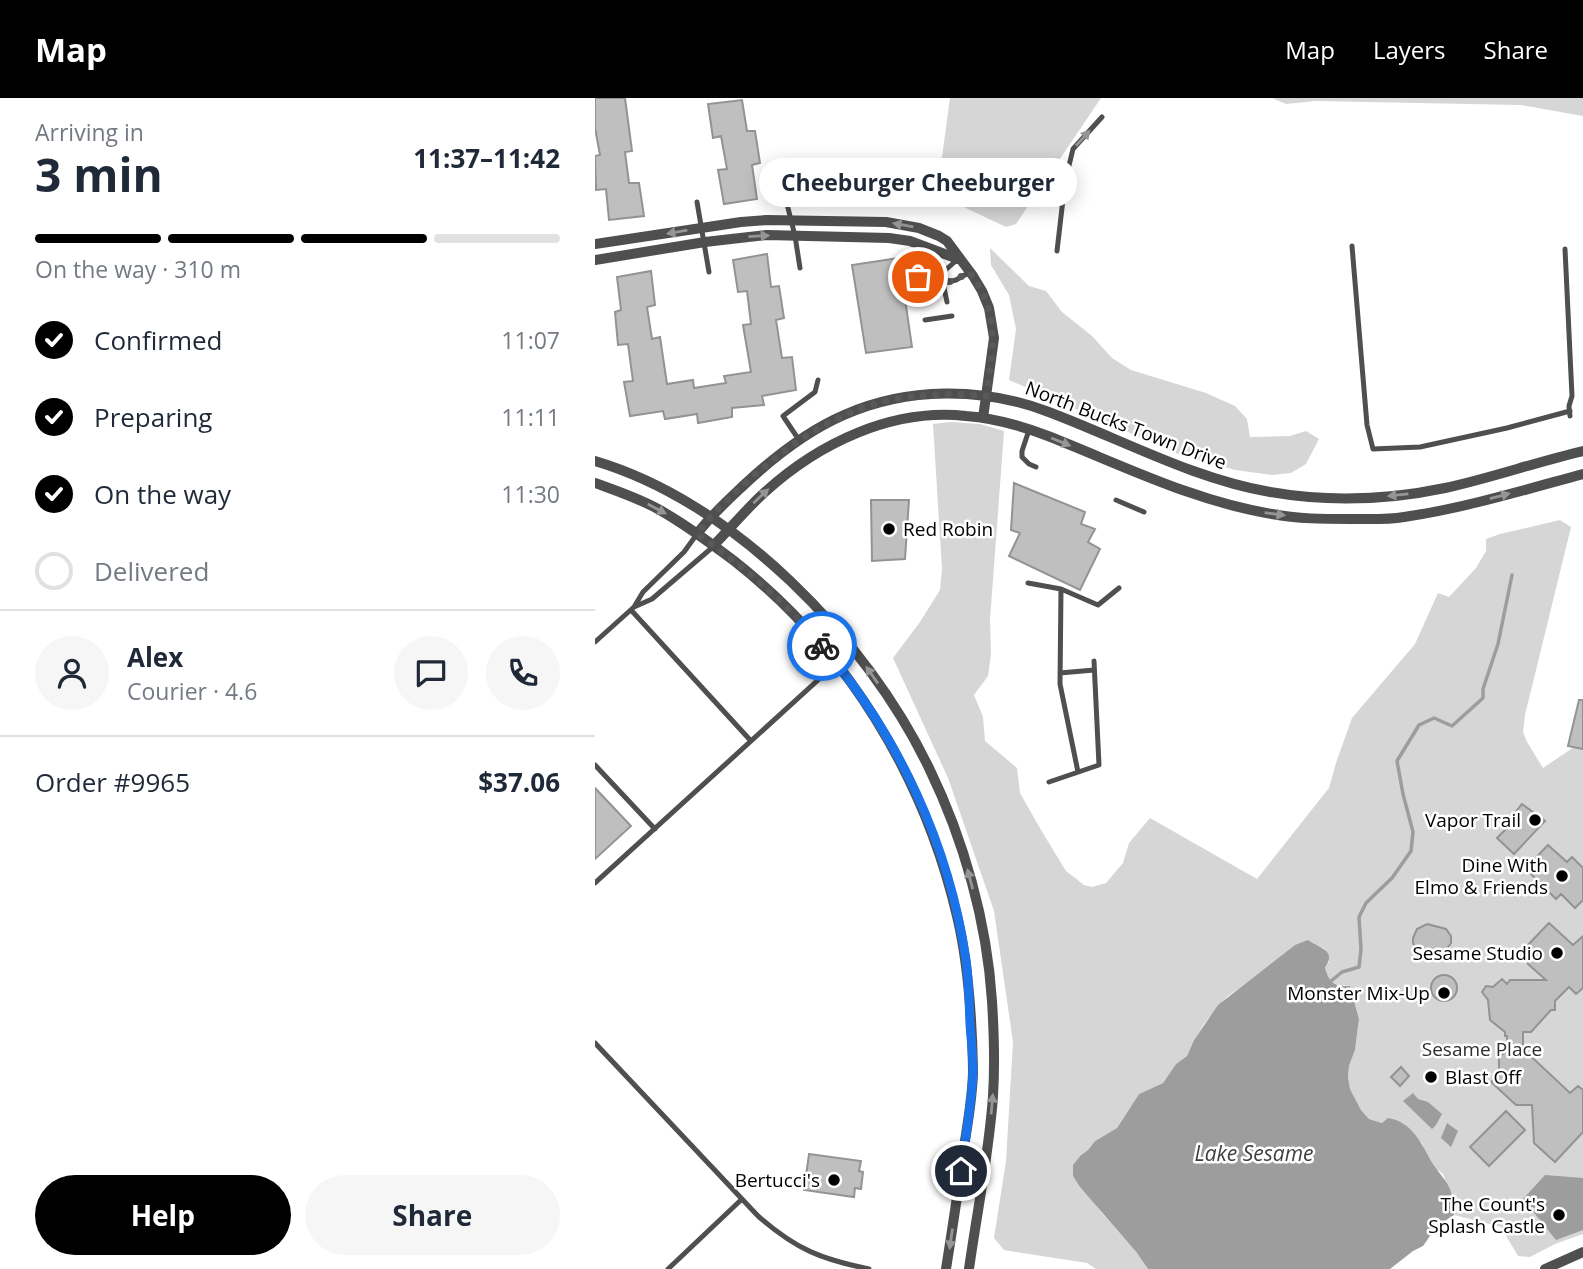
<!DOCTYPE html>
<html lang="en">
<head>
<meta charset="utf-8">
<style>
	body { margin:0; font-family:"Open Sans",sans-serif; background:#f6f6f7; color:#1f2937; height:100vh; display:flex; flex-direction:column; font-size:26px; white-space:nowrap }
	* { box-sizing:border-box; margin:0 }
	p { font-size:23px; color:#747a83 }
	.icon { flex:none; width:38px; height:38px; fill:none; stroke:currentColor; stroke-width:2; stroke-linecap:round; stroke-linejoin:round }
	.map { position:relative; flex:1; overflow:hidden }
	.panel { display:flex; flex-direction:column; background:#fff; width:595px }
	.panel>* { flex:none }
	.pin { position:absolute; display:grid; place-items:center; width:60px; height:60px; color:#fff; margin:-30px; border:4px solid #fff; border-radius:50%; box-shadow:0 2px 7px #0007 }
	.courier { position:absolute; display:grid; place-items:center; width:70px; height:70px; margin:-35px; border:5px solid #1a73e8; border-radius:50%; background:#fff; color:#222; box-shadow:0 2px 9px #0007 }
	.bubble { position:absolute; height:49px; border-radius:24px; background:#fff; box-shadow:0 4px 18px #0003; font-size:23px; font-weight:700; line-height:49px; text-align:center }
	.head em { font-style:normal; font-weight:700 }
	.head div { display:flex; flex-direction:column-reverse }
	.head { display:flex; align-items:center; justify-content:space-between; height:119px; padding:0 35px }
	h1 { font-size:46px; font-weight:700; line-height:52px }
	.bar { display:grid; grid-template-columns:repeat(4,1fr); gap:10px 7px; align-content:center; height:84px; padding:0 35px }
	.bar i { height:9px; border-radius:5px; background:#e0e1e3 }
	.bar .on { background:#000 }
	.bar p { grid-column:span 4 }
	.line { display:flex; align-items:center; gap:18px; padding:0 35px; border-top:2px solid #e0e1e3 }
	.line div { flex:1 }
	.round { display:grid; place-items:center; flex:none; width:74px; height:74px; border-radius:37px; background:#f6f6f7 }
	ol { padding:0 35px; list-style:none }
	li { display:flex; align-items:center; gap:21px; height:77px }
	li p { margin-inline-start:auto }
	li .icon { padding:7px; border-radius:50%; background:#000; color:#fff; stroke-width:4 }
	li:last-child { color:#747a83 }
	li i { width:38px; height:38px; border:4px solid #e0e1e3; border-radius:50% }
	.action { display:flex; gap:14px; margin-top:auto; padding:14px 35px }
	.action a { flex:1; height:80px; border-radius:42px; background:#000; color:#fff; font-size:28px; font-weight:700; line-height:80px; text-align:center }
	.action a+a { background:#f6f6f7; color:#1f2937 }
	header { display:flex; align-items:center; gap:42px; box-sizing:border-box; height:98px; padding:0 35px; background:#000; color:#fff }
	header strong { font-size:33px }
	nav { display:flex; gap:38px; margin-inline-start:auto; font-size:24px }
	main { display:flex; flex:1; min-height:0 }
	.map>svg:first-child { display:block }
	.green { fill:#d6d6d6 }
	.water { fill:#9d9d9d }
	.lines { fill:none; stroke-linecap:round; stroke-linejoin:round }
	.stream { stroke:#9d9d9d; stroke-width:3.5 }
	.building { fill:#bfbfbf; stroke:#939393; stroke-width:2 }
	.service { stroke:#4f4f4f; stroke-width:5 }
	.minor { stroke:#4f4f4f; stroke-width:10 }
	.oneway { fill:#959595 }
	.done { stroke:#595959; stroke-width:7; stroke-dasharray:0 12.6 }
	.route { stroke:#1a73e8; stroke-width:9 }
	.poi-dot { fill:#000; stroke:#fff; stroke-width:2.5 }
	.labels { text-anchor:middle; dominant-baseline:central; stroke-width:5; stroke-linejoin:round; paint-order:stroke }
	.street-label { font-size:19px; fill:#000; stroke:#fff }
	.poi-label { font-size:19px; fill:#000; stroke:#fff; text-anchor:end }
	.park-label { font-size:19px; fill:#2d2d2d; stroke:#fff }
	.water-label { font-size:21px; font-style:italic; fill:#3e3e3e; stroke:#fff }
</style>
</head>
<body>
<header>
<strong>Map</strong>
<nav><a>Map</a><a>Layers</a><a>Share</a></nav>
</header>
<main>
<section class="panel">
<div class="head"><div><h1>3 min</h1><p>Arriving in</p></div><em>11:37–11:42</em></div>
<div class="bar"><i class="on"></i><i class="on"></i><i class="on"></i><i></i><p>On the way · 310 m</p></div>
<ol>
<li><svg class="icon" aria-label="check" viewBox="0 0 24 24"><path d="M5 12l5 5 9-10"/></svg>Confirmed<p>11:07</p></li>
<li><svg class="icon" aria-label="check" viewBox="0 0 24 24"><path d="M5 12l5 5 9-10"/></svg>Preparing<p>11:11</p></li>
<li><svg class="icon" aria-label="check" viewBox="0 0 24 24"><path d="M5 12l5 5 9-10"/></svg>On the way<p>11:30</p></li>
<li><i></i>Delivered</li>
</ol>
<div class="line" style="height:126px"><a class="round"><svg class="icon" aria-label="person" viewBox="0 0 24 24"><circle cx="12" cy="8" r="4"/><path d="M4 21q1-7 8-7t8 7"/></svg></a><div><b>Alex</b><p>Courier · 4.6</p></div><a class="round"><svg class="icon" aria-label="chat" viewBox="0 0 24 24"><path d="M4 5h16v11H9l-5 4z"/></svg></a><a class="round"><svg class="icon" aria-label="phone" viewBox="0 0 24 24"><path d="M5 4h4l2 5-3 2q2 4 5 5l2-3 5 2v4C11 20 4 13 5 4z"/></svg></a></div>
<div class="line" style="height:91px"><div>Order #9965</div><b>$37.06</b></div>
<div class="action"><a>Help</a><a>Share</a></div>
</section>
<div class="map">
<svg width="988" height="1171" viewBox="0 0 988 1171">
	<rect width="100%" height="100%" fill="#fff"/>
	<path class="green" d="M355,0H506L421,126L411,129L354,102L343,89Z
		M677,0H988V18L926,7L721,3L691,6Z
		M395,150L434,188L451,193L467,214L497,238L517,260L536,272L611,295L640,308L652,321L655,339L695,338L711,333L724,341L711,366L696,375L677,377L640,372L583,356L414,282L421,231L414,197L396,167Z
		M356,324L385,326L409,333L395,522L396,556L393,578L379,597L388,619L390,643L422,670L425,695L446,732L471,773L489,787L497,789L511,785L528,765L534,745L555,720L662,781L734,690L741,665L757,620L820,546L843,495L854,499L881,470L891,453V441L905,436L965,422L976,429L930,617L928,634L932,644L948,670L979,649L975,642L988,614V1136L960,1146L935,1159L923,1158L906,1129L859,1117L856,1095L851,1084L848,1076L840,1070L826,1044L787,1025L774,1021L766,1012L755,991L753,979L754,968L760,952L764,921L755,888C739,887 735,886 730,870L734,864L733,855L729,850L720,847H700L666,875L633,898L624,907L609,926L599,942L592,958L581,966L568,985L544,996L522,1030L500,1043L493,1052L486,1057L478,1078L506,1114L542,1155L553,1171H501L492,1165L409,1152L399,1140L411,1063L418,944L399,813L353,680L298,560L325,524L345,492L347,471L338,326Z"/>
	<path class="water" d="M713,842C725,851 742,851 730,870C735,886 739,888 755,888L764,921L760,952L754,968L753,979L755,991L766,1012L774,1021L787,1025L793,1020C818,1024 827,1047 838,1066C845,1077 852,1082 856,1094C858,1101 858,1109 859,1117L842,1128L828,1148L818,1153L795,1171H553L542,1155L485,1089L478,1078V1067L486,1057L493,1052L500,1043L522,1030L544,996L568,985L581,966L592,958L599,942L623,907L700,847Z
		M818,995L823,1001L833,1004L847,1016L841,1027L837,1031L808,1003Z
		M852,1025L863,1033L856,1049L846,1040Z
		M950,1077L988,1080V1132L961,1142L928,1101Z"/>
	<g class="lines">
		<path class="stream" d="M736,883L747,874L764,869L766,851L764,819L771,805L797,780L816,753L818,734L808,696L802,663L824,627L839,620L857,628L888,600V591L903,546L917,477"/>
	</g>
	<path class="building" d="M0,0H30L37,53L30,54L34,85H44L49,118L14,122L11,91L1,92L0,58L5,57L0,30Z
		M147,2L152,33H160L165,65L157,67L162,101L129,106L123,72L132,71L126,38L118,40L113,6Z
		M172,156L176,189L184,188L189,220L181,222L187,260L197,259L201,292L167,298L169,307L137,310V319L103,325L102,316L70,321L68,313L35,318L29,284L38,283L33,246L23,247L20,214L26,212L22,179L56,173L60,207L52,209L57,241L65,239L72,286L98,282L99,290L131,285L129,278L156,274L148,227L156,226L152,193L143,194L138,162Z
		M304,160L317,249L271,255L257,167Z
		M419,385L490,414L486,426L500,431L493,444L505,451L485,492L414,458L425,435L416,432Z
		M276,402H314L310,461L277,463Z
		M984,602H988V651L973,648Z
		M0,690L36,728L0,761Z
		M927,706L950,723L919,756L902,740L919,723L916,720Z
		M953,747L972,764L977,759L988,770V802L980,810L966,796L961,801L932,772L936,769L934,767Z
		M954,825L978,847L988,838V890L981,896L974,889L960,903V912H956L936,934H928V951L975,995L983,988L988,992V1034L960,1064L939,1045L937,1007H921L896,984L904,976V960L912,951V938H910V934L895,922L893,902L887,894L891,888L898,889L907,881L912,886L915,882H951L933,866L930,850Z
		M832,826L851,831L856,838V845L851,852H841V856L835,858L823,854L818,845V840L822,831Z
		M836 890a13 13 0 1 1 26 0a13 13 0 1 1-26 0Z
		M806,969L814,978L805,988L796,979Z
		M911,1013L930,1032L894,1068L875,1049Z
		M214,1056L266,1063L264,1073L268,1074L266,1091L260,1090L259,1099L209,1092Z"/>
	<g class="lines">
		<path class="service" d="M102,104L114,174
			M192,106L200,138L205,170
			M757,148L772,327L778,351L825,349L912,330L975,313
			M970,151L977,298L974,308L975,318
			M462,153L470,84L478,51L507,19
			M346,176L363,161
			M323,179L346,176L352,204
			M349,185L361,182L375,174
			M330,222L357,218
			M434,332L427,353V359L434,366L441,369
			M204,342L188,318L220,294L223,282
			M521,402L549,414
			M433,485L466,491L503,507L524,490
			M466,491L465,586L483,674
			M39,509L57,501L119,448
			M36,512L156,643
			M0,544L39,509L48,494L89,454L102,436
			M465,575L499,572
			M0,667L60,731
			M454,684L504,667L499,563
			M0,785L256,552
			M0,945L163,1118C201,1151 225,1161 274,1171
			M73,1171L147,1101"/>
		<path class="minor" d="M0,146L146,124L172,122L291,124L324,130L344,138L352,143L378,178L387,193L394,210L399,240L388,320
			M0,162L110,144L172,137L294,140L315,143L363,161
			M0,363C139,404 272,541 334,670C369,742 392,824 397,903C399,935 400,967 398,998C394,1056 382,1114 374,1171
			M0,385C22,393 43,400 63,411C90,426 114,444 138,462C252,551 329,678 362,818C374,868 377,921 378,971C378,999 372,1028 368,1056C363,1094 357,1133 351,1171
			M102,436C116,417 133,402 150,386C179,359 212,333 249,317C312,289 387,289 451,313C524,340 598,381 675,394C732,404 793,402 850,390C896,380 941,364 988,353
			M119,447C136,430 152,410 170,394C224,345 297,310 371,318C399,320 427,328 453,338C527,367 598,403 677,416C703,421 729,421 756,421C773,421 791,422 809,419C870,410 929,392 988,376
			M950,1171L988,1154"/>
	</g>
	<defs><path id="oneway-solid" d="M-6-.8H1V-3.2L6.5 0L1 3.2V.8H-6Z" transform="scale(1.75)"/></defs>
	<g class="oneway">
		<use href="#oneway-solid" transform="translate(488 40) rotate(-48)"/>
		<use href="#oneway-solid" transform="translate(308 127) rotate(-170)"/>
		<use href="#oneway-solid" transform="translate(82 134) rotate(170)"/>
		<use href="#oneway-solid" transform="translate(164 138) rotate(-3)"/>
		<use href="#oneway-solid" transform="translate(466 344) rotate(22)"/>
		<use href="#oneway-solid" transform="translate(803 397) rotate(174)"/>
		<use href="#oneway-solid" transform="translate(166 398) rotate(-43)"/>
		<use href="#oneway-solid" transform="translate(905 398) rotate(-15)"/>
		<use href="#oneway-solid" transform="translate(62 411) rotate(28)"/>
		<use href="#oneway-solid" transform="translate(680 416) rotate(8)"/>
		<use href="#oneway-solid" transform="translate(277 577) rotate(-125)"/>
		<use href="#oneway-solid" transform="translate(375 781) rotate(-105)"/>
		<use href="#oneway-solid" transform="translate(397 1006) rotate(-85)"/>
		<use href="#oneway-solid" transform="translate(356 1141) rotate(98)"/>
	</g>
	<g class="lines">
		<path class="done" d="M227,548C190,504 149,468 102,436C119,413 140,394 162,375C235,313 295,289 391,298C398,253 406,213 374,174L360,182L349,185L346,176L323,179"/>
		<path class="route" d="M227,548C303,637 354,746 371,862C374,883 374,904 375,926C376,941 378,957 378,973C377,1006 370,1040 366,1073"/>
	</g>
	<g class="poi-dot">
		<circle cx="294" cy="431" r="7"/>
		<circle cx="940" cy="722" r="7"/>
		<circle cx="967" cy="778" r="7"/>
		<circle cx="962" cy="855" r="7"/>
		<circle cx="849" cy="895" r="7"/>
		<circle cx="836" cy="979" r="7"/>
		<circle cx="239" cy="1082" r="7"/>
		<circle cx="964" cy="1117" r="7"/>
	</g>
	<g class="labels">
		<g class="street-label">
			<text transform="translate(531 327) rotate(21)">North Bucks Town Drive</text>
		</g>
		<g class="poi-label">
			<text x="308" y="431" text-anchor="start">Red Robin</text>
			<text x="926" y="722">Vapor Trail</text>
			<text x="953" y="767">Dine With<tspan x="953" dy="22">Elmo &amp; Friends</tspan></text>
			<text x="948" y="855">Sesame Studio</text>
			<text x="835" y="895">Monster Mix-Up</text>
			<text x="850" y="979" text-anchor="start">Blast Off</text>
			<text x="225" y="1082">Bertucci's</text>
			<text x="950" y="1106">The Count's<tspan x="950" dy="22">Splash Castle</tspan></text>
		</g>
		<g class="park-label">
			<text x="887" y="951">Sesame Place</text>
		</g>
		<g class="water-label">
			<text x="659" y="1055">Lake Sesame</text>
		</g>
	</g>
</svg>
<div class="pin" style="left:323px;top:179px;background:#ea580c"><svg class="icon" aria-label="bag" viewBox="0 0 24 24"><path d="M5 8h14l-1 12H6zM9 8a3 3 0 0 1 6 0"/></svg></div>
<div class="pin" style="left:366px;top:1073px;background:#1f2937"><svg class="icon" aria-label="home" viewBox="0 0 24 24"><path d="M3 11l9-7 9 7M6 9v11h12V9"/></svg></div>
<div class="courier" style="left:227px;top:548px"><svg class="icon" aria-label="bike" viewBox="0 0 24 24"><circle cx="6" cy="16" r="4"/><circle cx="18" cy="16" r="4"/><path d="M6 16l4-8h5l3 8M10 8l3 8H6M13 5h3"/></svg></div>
<div class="bubble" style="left:164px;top:60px;width:318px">Cheeburger Cheeburger</div>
</div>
</main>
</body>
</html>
